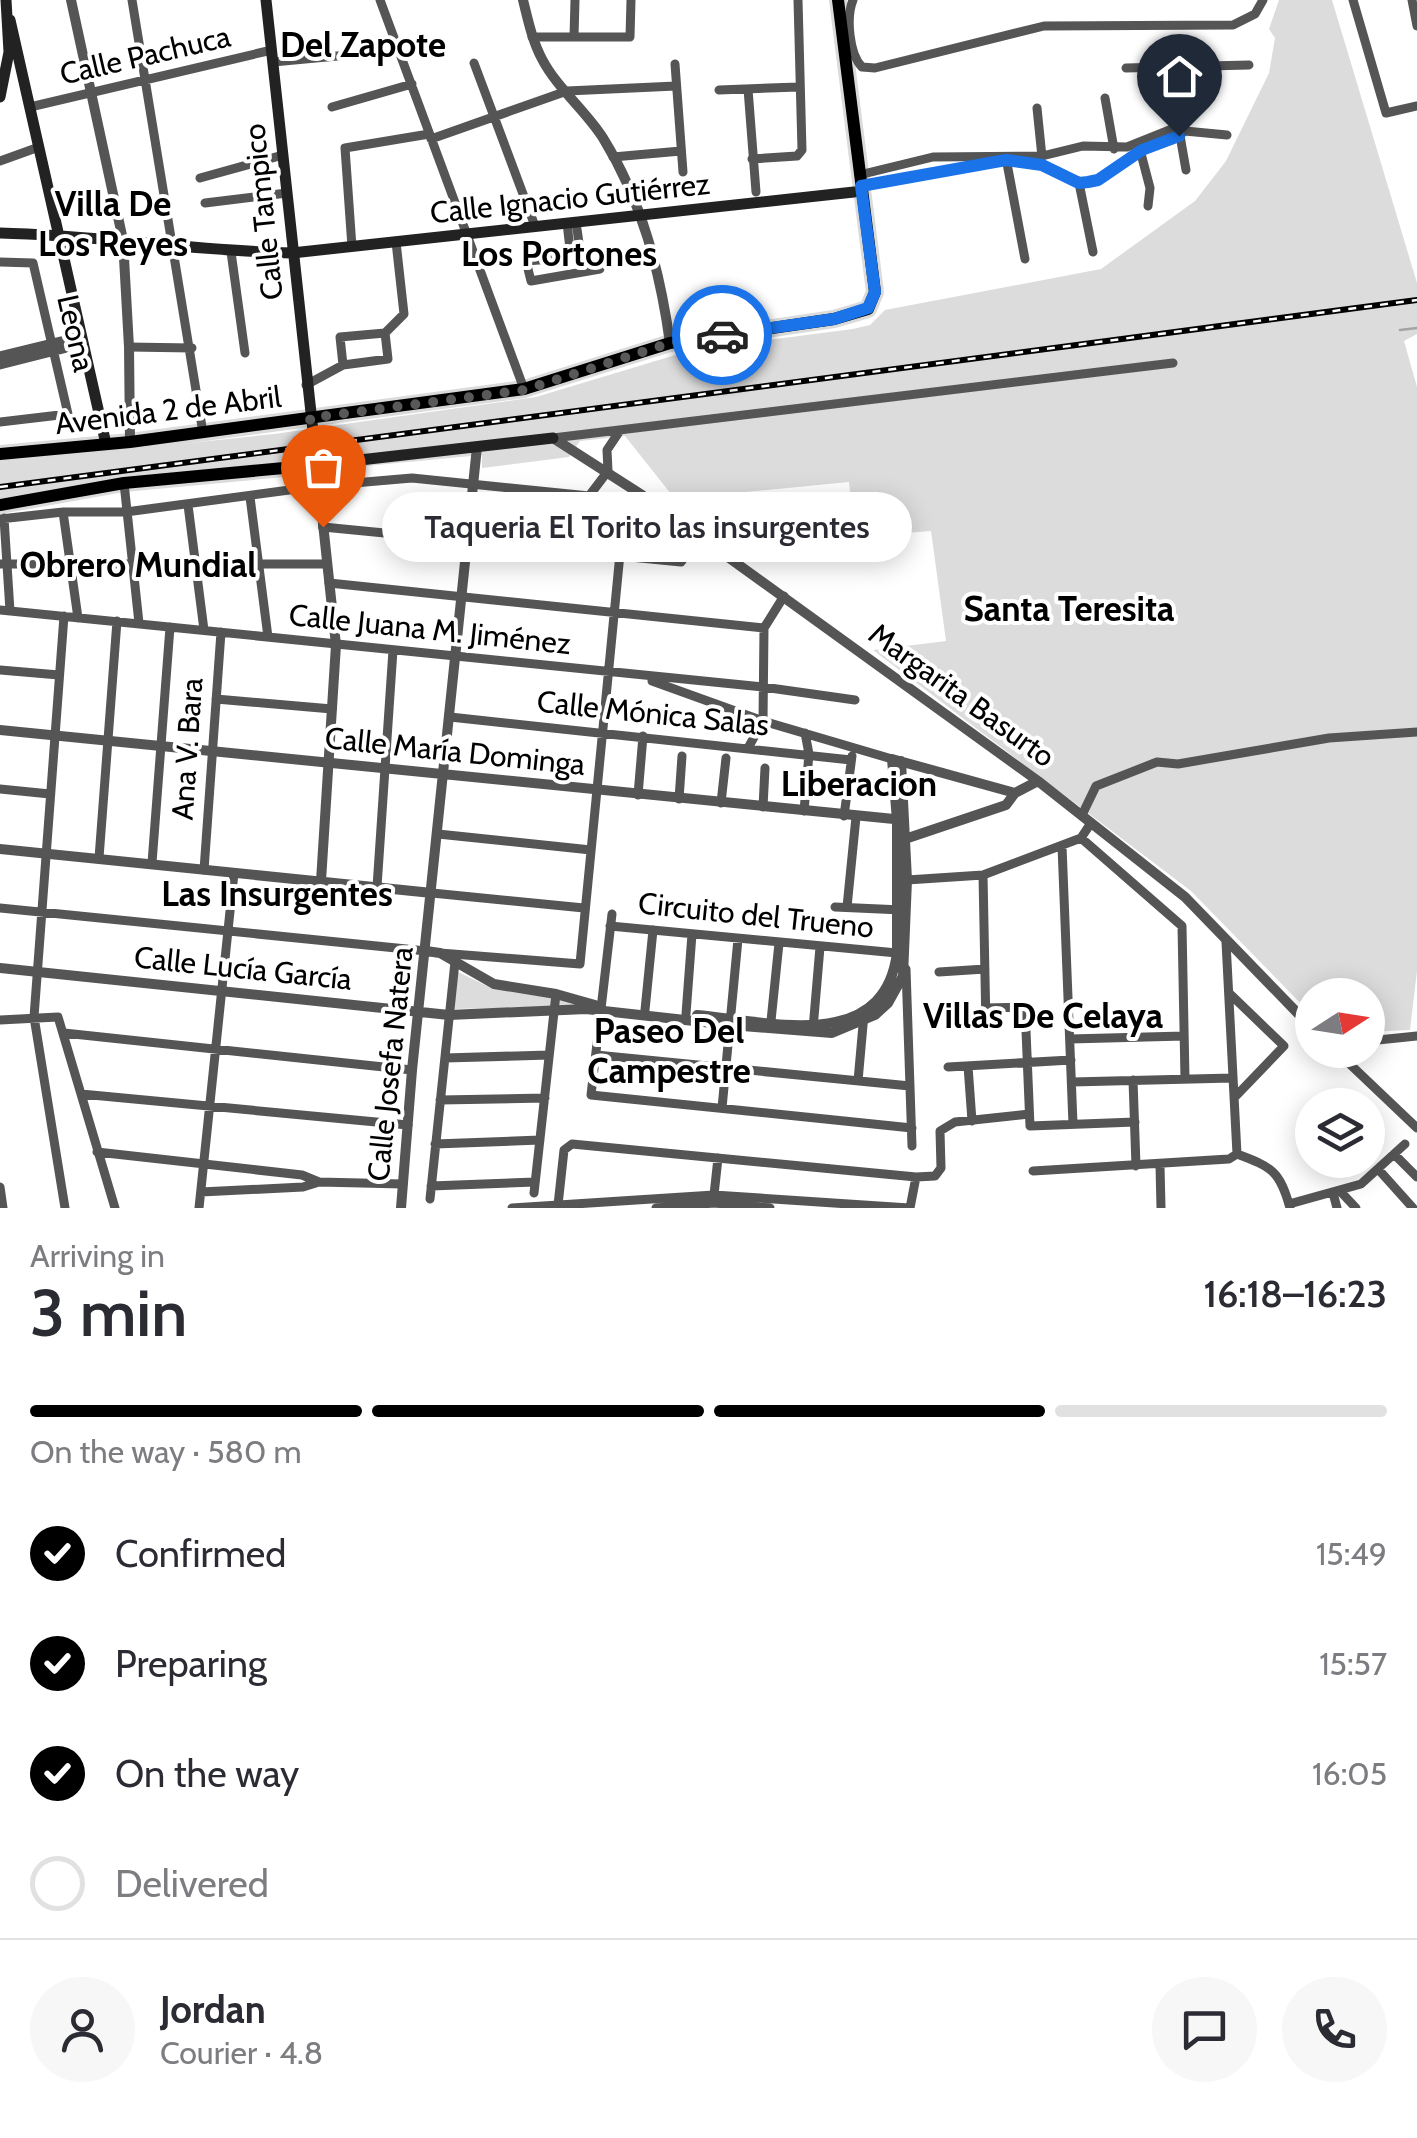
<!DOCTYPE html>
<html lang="en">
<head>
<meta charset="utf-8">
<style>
	body { margin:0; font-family:Cabin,sans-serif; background:#f7f7f7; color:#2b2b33; height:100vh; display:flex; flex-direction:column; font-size:38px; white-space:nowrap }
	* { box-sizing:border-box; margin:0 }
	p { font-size:32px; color:#7c7c81 }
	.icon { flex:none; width:55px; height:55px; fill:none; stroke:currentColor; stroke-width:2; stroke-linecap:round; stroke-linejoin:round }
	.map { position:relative; height:1208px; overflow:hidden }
	.sheet { display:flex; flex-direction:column; background:#fff; flex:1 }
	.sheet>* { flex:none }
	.needle { width:65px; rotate:78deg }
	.tools { position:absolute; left:1295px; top:978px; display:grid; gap:20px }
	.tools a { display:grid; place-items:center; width:90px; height:90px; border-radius:50%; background:#fff; box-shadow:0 5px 25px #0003; font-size:50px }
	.pin { position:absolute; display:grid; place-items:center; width:85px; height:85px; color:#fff; margin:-102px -42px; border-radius:50% 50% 50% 0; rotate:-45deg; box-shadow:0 0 10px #0007 }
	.pin .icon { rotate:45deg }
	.courier { position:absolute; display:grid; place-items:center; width:100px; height:100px; margin:-50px; border:8px solid #1a73e8; border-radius:50%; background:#fff; color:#222; box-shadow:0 2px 12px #0007 }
	.bubble { position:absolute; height:70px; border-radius:35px; background:#fff; box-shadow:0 5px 25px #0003; font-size:32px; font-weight:600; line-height:70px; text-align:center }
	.summary em { font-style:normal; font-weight:600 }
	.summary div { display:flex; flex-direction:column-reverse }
	.summary { display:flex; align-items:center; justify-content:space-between; height:170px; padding:0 30px }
	h1 { font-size:65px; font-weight:600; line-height:75px }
	.bar { display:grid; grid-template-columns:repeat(4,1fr); gap:15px 10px; align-content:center; height:120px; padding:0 30px }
	.bar i { height:12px; border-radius:8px; background:#e1e1e2 }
	.bar .active { background:#000 }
	.bar p { grid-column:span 4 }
	.line { display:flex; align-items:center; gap:25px; padding:0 30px; border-top:2px solid #e1e1e2 }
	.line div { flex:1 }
	.round { display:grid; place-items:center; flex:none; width:105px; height:105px; border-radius:52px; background:#f7f7f7 }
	ol { padding:0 30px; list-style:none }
	li { display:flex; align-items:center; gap:30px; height:110px }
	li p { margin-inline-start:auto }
	li .icon { padding:10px; border-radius:50%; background:#000; color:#fff; stroke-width:4 }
	li:last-child { color:#7c7c81 }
	li i { width:55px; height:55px; border:5px solid #e1e1e2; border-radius:50% }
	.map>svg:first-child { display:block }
	.green { fill:#dcdcdc }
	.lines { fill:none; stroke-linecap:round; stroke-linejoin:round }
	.stream { stroke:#a3a3a3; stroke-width:2.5 }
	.primary-casing { stroke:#dbdbdb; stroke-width:18 }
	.minor { stroke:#555; stroke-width:9 }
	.tertiary { stroke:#555; stroke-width:10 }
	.secondary { stroke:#222; stroke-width:11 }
	.primary { stroke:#000; stroke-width:12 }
	.rail-casing { stroke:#000; stroke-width:6 }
	.rail { stroke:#fff; stroke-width:2.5; stroke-dasharray:8; stroke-linecap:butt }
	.done { stroke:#595959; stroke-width:10; stroke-dasharray:0 18 }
	.route { stroke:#1a73e8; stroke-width:12 }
	.labels { text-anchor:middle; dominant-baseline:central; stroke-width:8; stroke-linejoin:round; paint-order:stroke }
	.street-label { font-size:30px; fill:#000; stroke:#fff }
	.quarter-label { font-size:35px; font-weight:bold; fill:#000; stroke:#fff }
</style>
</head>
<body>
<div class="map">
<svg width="1417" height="1208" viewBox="0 0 1417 1208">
	<rect width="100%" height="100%" fill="#fff"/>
	<path class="green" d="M1279,0H1332L1417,283V334L1404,341L1417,387V971L1410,1030L1368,1032V995H1312V1015L1191,891L873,650L946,641L931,531L855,537L849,482L675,499L625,436L580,441L569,457L482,468V455L324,470L305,459L0,496V463L274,434L536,397L692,350L853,329L870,325L885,310L1101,269L1195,201L1226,161L1269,73L1275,38L1269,29Z
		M458,972L489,987L548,994L581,1006L452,1009Z"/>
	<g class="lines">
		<path class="stream" d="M1400,330L1417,328"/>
		<g class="primary-casing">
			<path id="primary" d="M838,0L875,292L868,309
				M0,454L130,442L524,389L670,343L834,319L868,309
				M0,505L124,483L316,465"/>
		</g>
		<path class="minor" d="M132,0L203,433
			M380,0L524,389
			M853,0C846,17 849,54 862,67L875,68L1044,26L1233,25L1255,14L1263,0
			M1353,0L1386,113L1417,106
			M1412,0L1417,26
			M532,37H630L631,0
			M574,37L575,0
			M273,62L348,55
			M474,63L535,226
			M675,64L683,172
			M1168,67L1186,170
			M1126,68L1249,65
			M748,89L756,192
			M719,90L798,87
			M1105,98L1114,149
			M30,107L272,50
			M332,107L412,84
			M1037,108L1042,157
			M431,139L567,91L676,86
			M1139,146L1150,188L1148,206
			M613,157L681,151
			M1006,158L1025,259
			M752,159L797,156L802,150L798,0
			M0,161L39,147
			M859,175L933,157L1042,156L1083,146L1127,147L1177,127L1185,131L1227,135
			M200,178L283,155
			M1079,183L1093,252
			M861,186L1006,160L1043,165L1079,183L1088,182L1098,179L1142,150L1172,140L1185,131
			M205,203L287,193
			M576,222L583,271
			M567,223L570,249L565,258L526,261L531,281L600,269
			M352,247L345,148L429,134
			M231,252L245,353
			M0,262L33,263L68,414L0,422
			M129,347L192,348
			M0,356L81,336
			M0,365L83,344
			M343,365L340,337L385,333L404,314L396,242
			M306,385L343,365L388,359L385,333
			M553,438L1173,363
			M124,483L139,623
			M589,496L608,471L607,450L619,432
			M250,497L268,637
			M188,505L204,630
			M63,512L78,618
			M4,518L10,611
			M0,519L63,512H126L319,486L412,478L589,496L623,523
			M323,527L681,562L700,536
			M0,564H327
			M329,583L764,628
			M0,610L763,687L855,700
			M64,616L34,1017L65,1208
			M0,670L59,675
			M652,681L763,721L892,759
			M216,699L332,709
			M450,717L851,760
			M748,748L763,721L764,628L784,596
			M0,789L50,794
			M638,795L643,736
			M679,799L682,756
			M721,803L726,758
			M763,807L765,768
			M804,811L809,754L805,733
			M1082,815L1096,786L1157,762L1178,764L1329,738L1417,732
			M844,816L852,756
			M438,834L591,850
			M1081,838L1182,926L1185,1079
			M1062,846L1073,1124
			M99,858L117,621
			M152,863L170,627
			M204,870L221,632
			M983,875L986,1027
			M907,880L983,875L1081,838L1091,823
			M377,887L393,650
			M432,893L584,908
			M835,907L902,910
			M847,907L856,817
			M0,908L426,951
			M612,914L591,1095L912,1128
			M610,926L897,953
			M1226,942L1237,1154C1272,1167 1280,1171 1290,1208
			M440,953L580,964L623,523L642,495
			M906,969L912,1146
			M939,972L985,969
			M1229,993L1284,1046L1234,1098
			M986,1008L1025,1007L1030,1126L1135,1122
			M645,1010L653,930
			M686,1014L692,934
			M0,1020L58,1017L115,1208
			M771,1021L779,943
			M813,1029L820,947
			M64,1033L412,1070
			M1070,1039L1184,1036
			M1368,1041L1417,1036
			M1335,1050L1417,1128
			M596,1055L910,1086
			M445,1058L549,1055
			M968,1066L972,1121
			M948,1067L1071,1060
			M1133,1080L1136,1166
			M858,1081L864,1014
			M1072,1082L1232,1078
			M81,1094L408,1125
			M440,1100L545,1098
			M722,1108L738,939
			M435,1144L540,1140
			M97,1152L302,1175L319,1182
			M1394,1154L1417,1177
			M1160,1165L1161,1208
			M1378,1169L1413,1208
			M1033,1171L1229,1159L1237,1154
			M431,1186L535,1182
			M0,1187L3,1208
			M1340,1191L1356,1208
			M201,1192L303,1187L319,1182L403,1184
			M534,1193L556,994
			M1333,1193L1337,1208
			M714,1195L718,1158
			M430,1199L455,962
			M1289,1204L1361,1184L1405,1144
			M558,1205L564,1150L572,1144L916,1177L935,1176L941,1168L940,1131L955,1122L1029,1114
			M199,1208L234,873
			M512,1208L714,1195L909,1208
			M656,1208L714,1203L770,1208
			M910,1208L916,1177"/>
		<path class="tertiary" d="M71,0L123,240L129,347L130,442
			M523,0C528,20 532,40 542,59C557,88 586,111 603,138C642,201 660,271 670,343
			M553,438L642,495L1038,781L1185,897L1312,1028
			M319,486L336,645L321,881
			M0,730L904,820
			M905,839L1006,805L1015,793
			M0,849L432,893
			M426,951L440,953L494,984L556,994L595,1005
			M0,968L449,1015L586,1009L730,1025L832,1033L875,1015L888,1003L903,976L907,880L901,761
			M697,1015C767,1021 884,1055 897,953V820L892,759L1015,793L1038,781
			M401,1208L412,1070L477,447"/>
		<path class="secondary" d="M266,0L319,486
			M10,20L106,444
			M0,97L9,52L6,0
			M0,233C98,235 194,251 292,253L854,192
			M316,465L553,438"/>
		<use href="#primary" class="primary"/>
		<g class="rail-casing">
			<path id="rail" d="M0,487L1417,300"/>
		</g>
		<use href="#rail" class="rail"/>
	</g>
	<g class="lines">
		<path class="done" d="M323,527L310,418L524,390L670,343L722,335"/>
		<path class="route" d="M722,335L834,319L868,308L875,292L861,186L1006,160L1042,165L1079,183L1088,182L1098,180L1142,150L1179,136"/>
	</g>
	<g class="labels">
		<g class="street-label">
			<text transform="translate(145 55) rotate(-13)">Calle Pachuca</text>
			<text transform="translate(570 198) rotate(-6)">Calle Ignacio Gutiérrez</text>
			<text transform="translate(263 212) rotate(-96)">Calle Tampico</text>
			<text transform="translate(76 333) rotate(77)">Leona</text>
			<text transform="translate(168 410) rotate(-7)">Avenida 2 de Abril</text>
			<text transform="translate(430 629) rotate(6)">Calle Juana M. Jiménez</text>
			<text transform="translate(962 695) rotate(36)">Margarita Basurto</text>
			<text transform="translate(653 713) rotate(6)">Calle Mónica Salas</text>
			<text transform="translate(187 749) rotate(-86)">Ana V. Bara</text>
			<text transform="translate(455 751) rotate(6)">Calle María Dominga</text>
			<text transform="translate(756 915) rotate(6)">Circuito del Trueno</text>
			<text transform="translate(243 968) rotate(6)">Calle Lucía García</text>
			<text transform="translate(390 1064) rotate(-84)">Calle Josefa Natera</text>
		</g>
		<g class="quarter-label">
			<text x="363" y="44">Del Zapote</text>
			<text x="113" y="203">Villa De<tspan x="113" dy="40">Los Reyes</tspan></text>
			<text x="559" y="253">Los Portones</text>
			<text x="138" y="564">Obrero Mundial</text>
			<text x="1069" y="608">Santa Teresita</text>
			<text x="859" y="783">Liberacion</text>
			<text x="277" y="893">Las Insurgentes</text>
			<text x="1043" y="1015">Villas De Celaya</text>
			<text x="669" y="1030">Paseo Del<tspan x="669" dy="40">Campestre</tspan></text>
		</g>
	</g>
</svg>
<div class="tools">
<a><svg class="needle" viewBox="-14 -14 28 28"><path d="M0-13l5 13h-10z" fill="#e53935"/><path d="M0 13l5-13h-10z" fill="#7c7c81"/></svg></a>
<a><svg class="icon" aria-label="layers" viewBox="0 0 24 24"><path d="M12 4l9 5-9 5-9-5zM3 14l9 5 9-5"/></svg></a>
</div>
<div class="pin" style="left:323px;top:527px;background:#ea580c"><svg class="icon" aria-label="bag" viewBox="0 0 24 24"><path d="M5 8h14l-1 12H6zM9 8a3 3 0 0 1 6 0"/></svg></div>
<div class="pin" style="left:1179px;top:136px;background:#1f2937"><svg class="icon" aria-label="home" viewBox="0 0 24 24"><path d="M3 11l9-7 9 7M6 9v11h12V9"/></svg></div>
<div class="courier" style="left:722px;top:335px"><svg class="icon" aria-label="car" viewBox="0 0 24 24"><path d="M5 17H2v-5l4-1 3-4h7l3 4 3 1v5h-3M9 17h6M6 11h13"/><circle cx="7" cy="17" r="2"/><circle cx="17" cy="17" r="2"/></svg></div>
<div class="bubble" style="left:382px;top:492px;width:530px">Taqueria El Torito las insurgentes</div>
</div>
<section class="sheet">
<div class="summary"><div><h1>3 min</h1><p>Arriving in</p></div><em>16:18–16:23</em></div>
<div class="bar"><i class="active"></i><i class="active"></i><i class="active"></i><i></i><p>On the way · 580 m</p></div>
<ol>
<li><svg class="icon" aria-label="check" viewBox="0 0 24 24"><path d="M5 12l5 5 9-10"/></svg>Confirmed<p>15:49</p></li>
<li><svg class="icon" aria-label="check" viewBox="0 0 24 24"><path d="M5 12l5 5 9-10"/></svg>Preparing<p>15:57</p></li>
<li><svg class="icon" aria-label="check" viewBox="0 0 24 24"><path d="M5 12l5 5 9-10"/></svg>On the way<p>16:05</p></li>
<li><i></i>Delivered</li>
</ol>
<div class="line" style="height:180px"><a class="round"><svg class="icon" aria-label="person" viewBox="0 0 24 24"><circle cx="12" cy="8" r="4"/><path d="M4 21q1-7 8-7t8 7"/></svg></a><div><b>Jordan</b><p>Courier · 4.8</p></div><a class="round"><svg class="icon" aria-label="chat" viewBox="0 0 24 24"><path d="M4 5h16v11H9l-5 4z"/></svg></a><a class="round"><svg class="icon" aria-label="phone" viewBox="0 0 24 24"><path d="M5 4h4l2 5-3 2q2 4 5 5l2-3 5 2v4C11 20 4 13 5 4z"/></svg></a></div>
</section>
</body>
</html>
